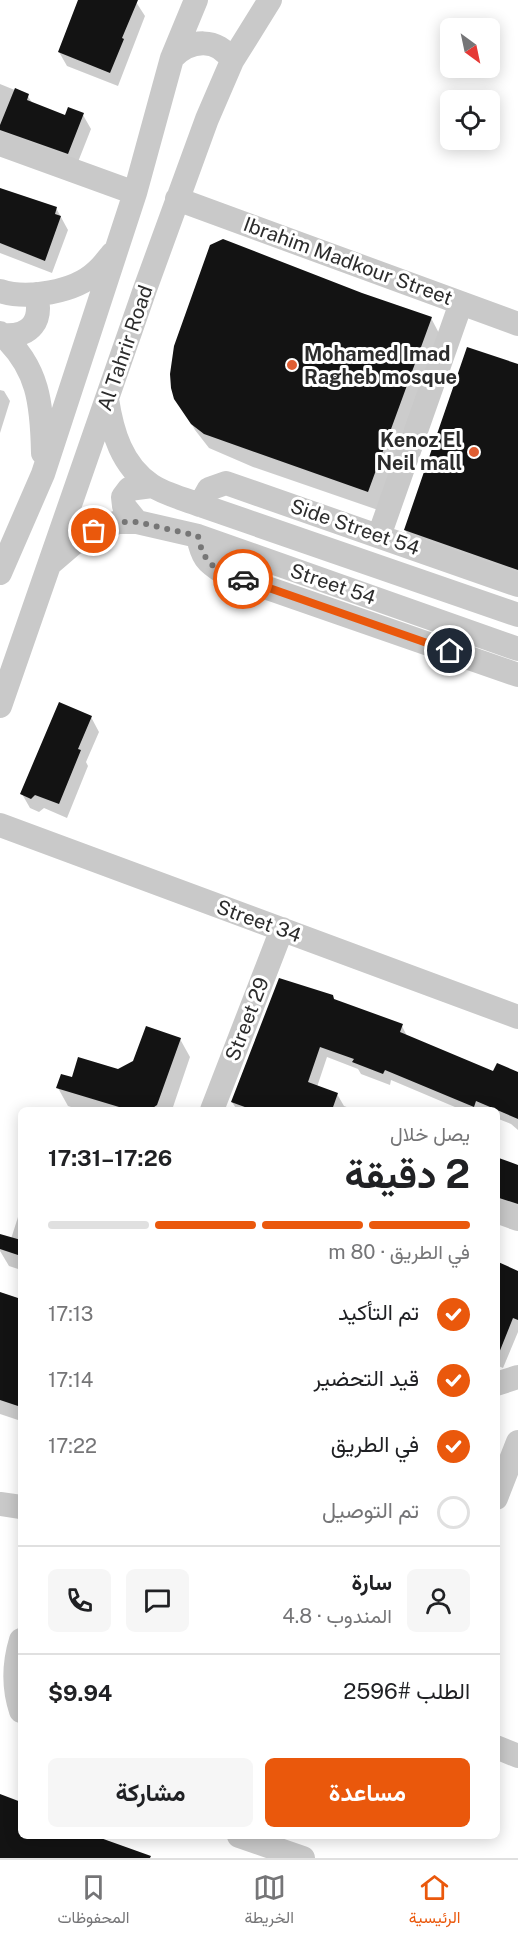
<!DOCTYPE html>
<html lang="ar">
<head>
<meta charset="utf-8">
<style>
	body { margin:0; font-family:"Public Sans",Vazirmatn,sans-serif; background:#f6f6f6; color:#202124; direction:rtl; height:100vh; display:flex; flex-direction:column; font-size:22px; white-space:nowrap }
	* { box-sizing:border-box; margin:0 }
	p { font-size:20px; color:#757577 }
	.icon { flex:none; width:33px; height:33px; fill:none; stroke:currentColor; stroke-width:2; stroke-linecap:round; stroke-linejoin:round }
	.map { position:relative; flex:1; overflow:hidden; direction:ltr }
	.drawer { position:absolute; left:18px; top:1107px; width:482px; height:732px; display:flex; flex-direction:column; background:#fff; border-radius:9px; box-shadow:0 3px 15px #0003; direction:rtl }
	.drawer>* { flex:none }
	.needle { width:39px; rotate:147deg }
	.buttons { position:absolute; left:440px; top:18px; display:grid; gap:12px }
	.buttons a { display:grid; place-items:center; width:60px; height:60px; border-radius:9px; background:#fff; box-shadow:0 3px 15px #0003; font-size:30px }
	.pin { position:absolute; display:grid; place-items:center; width:51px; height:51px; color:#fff; margin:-26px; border:3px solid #fff; border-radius:50%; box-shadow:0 2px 6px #0007 }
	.courier { position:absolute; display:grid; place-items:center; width:60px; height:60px; margin:-30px; border:4px solid #ea580c; border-radius:50%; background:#fff; color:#222; box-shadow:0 2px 8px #0007 }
	.headline em { font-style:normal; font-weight:700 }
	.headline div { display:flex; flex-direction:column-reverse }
	.headline { display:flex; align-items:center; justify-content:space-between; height:102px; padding:0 30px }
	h1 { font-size:39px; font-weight:700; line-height:45px }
	.bar { display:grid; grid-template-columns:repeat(4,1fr); gap:9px 6px; align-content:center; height:72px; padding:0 30px }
	.bar i { height:8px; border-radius:4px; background:#e0e0e0 }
	.bar .current { background:#ea580c }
	.bar p { grid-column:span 4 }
	.line { display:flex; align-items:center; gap:15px; padding:0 30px; border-top:2px solid #e0e0e0 }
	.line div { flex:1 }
	.round { display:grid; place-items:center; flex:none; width:63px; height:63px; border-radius:9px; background:#f6f6f6 }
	ol { padding:0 30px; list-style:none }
	li { display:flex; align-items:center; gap:18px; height:66px }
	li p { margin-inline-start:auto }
	li .icon { padding:6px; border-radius:50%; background:#ea580c; color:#fff; stroke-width:4 }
	li:last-child { color:#757577 }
	li i { width:33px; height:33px; border:3px solid #e0e0e0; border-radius:50% }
	.action { display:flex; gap:12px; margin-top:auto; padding:12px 30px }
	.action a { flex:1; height:69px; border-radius:9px; background:#ea580c; color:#fff; font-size:24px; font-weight:700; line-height:69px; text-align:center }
	.action a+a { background:#f6f6f6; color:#202124 }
	.menu { display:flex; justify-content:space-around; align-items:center; height:84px; border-top:2px solid #e0e0e0; background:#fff; font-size:16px; color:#757577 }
	.menu a { display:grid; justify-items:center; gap:3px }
	.menu .current { color:#ea580c }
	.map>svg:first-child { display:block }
	.shadow { fill:#0003 }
	.building { fill:#131313 }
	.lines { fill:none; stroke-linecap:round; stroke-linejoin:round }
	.minor { stroke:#c9c9c9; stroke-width:24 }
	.done { stroke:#767676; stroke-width:6; stroke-dasharray:0 10.8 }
	.route { stroke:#ea580c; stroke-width:8 }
	.poi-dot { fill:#df5d32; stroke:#fff; stroke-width:2 }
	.labels { text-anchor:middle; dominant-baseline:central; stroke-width:6; stroke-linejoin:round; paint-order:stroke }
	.street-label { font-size:20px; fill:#2c2c2c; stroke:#fff }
	.poi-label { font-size:20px; font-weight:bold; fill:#2c2c2c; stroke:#fff; text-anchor:start }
</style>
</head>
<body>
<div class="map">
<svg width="518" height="1858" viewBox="0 0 518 1858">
	<rect width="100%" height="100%" fill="#fff"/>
	<path class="shadow" d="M80,0H131L136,2L145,16L118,86L67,66L59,52Z
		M0,84L27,95L33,104L65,117L83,115L91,129L76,167L0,140Z
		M0,189L56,208L68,230L52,273L0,253Z
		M362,294L431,318L441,337L378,510L253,467L209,448L195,430L184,411Z
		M518,366V584L416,548L405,530Z
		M0,390L4,391L10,401L0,433Z
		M91,717L99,732L86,762L88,766L67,818L44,808L39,812L30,808L22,794Z
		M334,1001L402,1026L408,1038L494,1073L518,1074V1130L511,1124L496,1118V1110H462L391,1080L390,1085L361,1074L358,1069L327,1057L317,1087L337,1094L344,1106L355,1110H237L232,1102Z
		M180,1039L190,1057L172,1110H80L68,1106L58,1088L118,1070Z
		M496,1158L518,1166V1212L496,1208Z
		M18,1217L21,1218V1270L9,1266L0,1251V1243L11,1239Z
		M496,1262L518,1273V1332L503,1368L496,1365Z
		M0,1294L21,1301V1421L0,1414Z"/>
	<path class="building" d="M78,0H138L122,38L124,39L110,73L58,52Z
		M15,88L29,94L27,100L65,115L68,107L84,113L68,154L0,130V125Z
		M0,188L57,207L55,214L61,216L45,261L0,243Z
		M223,239L362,293L432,317L368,492L204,434L191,424L174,399L171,388L170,374L174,346L210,245Z
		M467,347L518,364V570L404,530Z
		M59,702L92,716L78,749L81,750L59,804L35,795L31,799L20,794Z
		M279,978L333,995L334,999L403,1024L400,1032L493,1071L497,1063L518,1072V1119L476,1101L474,1107L385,1070L383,1074L352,1062L354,1059L320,1047L308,1082L338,1093L332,1110H253L231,1102Z
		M146,1026L181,1038L157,1105L150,1110H129L56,1088L61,1074L72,1077L78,1057L118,1069L133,1061Z
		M496,1157L518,1165V1204L496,1197Z
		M0,1234L21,1240V1256L0,1249Z
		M496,1261L518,1271V1320L513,1318L497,1358Z
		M0,1292L21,1299V1407L0,1400Z
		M0,1794L21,1802V1836H95L151,1856L150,1858H0Z"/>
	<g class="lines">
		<path class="minor" d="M172,58C190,39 218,37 232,61
			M0,144L135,193
			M177,199L518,324
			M0,291C27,300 75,292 96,272C102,267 107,260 112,254
			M0,333C39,367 42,405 43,453
			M3,335C31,337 43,321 36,294
			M107,399C112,432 122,466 151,485C164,494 185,499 200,505L518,615
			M200,505L209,489L226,483L518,585
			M137,522L124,506L123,497L129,489L152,486
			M198,536C202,557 206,562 224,573L518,675
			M379,536L461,303
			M51,563L72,545L94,531L118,522H137L198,536L518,649
			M0,573L43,474L135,193L172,58L196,0
			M0,706L145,289L207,119L232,61L270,0
			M0,825L518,1017
			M212,1110L282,929
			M496,1211L518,1219
			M496,1384L518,1377
			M496,1498L518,1442
			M0,1504L21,1507
			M21,1640C14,1663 13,1687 21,1711
			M496,1747L518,1756
			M239,1836L303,1858"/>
	</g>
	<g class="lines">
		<path class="done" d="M94,531L118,522H137L198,536C204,566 216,570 243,579"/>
		<path class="route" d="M243,579L450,651"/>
	</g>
	<g class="poi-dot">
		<circle cx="292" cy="365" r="6"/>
		<circle cx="474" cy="452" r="6"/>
	</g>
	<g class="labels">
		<g class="street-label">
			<text transform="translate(348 261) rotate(20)">Ibrahim Madkour Street</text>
			<text transform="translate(125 348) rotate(-71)">Al Tahrir Road</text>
			<text transform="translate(355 527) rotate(19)">Side Street 54</text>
			<text transform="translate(333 584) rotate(19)">Street 54</text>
			<text transform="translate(259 921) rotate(20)">Street 34</text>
			<text transform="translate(247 1019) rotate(-69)">Street 29</text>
		</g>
		<g class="poi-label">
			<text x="304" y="354">Mohamed Imad<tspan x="304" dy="23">Ragheb mosque</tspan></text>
			<text x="462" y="440" text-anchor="end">Kenoz El<tspan x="462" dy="23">Neil mall</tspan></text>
		</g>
	</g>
</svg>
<div class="buttons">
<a><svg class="needle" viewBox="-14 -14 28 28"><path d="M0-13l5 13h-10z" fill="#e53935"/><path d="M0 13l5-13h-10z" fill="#757577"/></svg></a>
<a><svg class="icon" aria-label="locate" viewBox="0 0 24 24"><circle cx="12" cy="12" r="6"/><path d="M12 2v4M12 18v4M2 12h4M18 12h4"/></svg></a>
</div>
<div class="pin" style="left:94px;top:531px;background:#ea580c"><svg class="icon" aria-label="bag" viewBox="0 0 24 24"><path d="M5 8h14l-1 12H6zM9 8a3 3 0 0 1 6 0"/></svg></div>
<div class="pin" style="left:450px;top:651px;background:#1f2937"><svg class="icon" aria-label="home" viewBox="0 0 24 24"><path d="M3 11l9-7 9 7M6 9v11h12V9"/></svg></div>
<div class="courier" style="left:243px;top:579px"><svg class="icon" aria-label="car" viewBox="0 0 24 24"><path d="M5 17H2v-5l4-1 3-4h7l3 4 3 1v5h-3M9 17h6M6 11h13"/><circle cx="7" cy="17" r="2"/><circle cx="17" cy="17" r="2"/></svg></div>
<section class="drawer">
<div class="headline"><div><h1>2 دقيقة</h1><p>يصل خلال</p></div><em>17:26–17:31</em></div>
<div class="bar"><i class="current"></i><i class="current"></i><i class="current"></i><i></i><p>في الطريق · 80 m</p></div>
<ol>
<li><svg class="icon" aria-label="check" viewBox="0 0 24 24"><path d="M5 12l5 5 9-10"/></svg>تم التأكيد<p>17:13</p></li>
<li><svg class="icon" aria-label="check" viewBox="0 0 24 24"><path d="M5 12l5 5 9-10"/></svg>قيد التحضير<p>17:14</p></li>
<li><svg class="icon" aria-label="check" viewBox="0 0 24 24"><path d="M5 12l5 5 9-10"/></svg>في الطريق<p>17:22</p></li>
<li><i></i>تم التوصيل</li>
</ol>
<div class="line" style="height:108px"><a class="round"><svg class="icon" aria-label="person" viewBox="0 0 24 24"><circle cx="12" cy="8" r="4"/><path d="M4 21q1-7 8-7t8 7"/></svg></a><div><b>سارة</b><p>المندوب · 4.8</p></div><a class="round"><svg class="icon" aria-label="chat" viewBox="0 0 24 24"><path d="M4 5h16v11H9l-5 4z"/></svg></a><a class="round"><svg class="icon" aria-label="phone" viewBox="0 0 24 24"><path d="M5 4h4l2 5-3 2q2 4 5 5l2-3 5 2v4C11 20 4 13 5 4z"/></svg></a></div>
<div class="line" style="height:78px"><div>الطلب #2596</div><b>$9.94</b></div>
<div class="action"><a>مساعدة</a><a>مشاركة</a></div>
</section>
</div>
<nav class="menu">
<a class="current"><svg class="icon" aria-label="home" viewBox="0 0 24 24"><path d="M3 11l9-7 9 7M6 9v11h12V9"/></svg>الرئيسية</a>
<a><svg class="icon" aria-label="map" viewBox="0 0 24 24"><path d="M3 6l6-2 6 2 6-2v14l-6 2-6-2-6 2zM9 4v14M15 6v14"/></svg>الخريطة</a>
<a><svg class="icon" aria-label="saved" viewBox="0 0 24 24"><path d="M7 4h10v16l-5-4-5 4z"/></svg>المحفوظات</a>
</nav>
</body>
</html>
